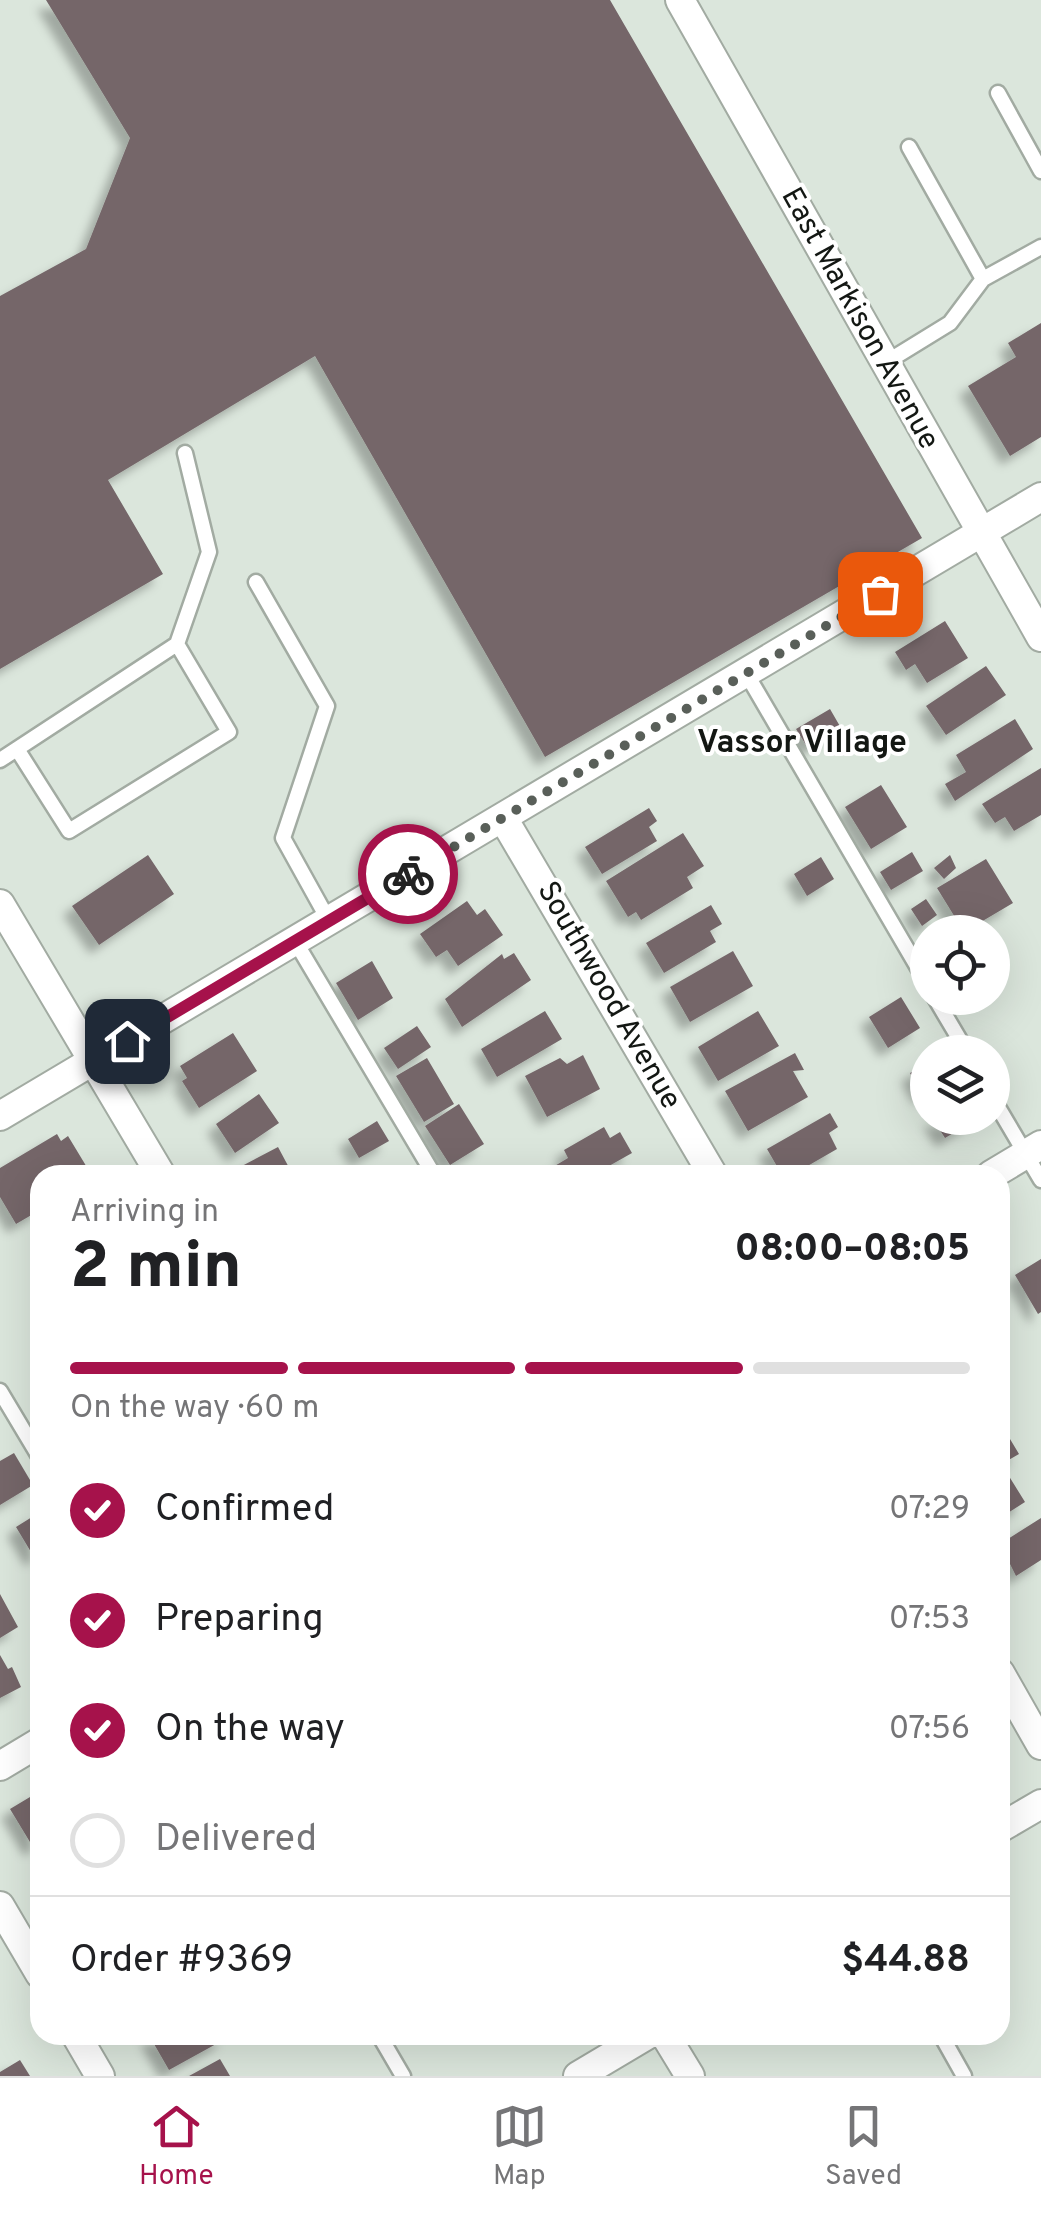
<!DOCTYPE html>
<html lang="en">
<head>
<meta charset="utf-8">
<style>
	body { margin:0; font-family:Overpass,sans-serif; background:#f6f6f6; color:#202124; height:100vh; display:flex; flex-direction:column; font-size:38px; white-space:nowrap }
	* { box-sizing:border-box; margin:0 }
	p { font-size:32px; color:#757577 }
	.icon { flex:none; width:55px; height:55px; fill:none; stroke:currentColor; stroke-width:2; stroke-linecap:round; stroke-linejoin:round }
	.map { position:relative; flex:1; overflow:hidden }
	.panel { position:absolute; left:30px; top:1165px; width:980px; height:880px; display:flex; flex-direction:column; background:#fff; border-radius:30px; box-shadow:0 10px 40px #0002 }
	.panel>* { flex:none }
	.buttons { position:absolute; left:910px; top:915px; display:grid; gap:20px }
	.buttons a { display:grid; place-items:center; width:100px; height:100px; border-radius:50%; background:#fff; box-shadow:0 10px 40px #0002; font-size:50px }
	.pin { position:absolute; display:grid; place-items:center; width:85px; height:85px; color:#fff; margin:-42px; border-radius:20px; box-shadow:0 5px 15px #0006 }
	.courier { position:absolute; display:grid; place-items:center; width:100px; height:100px; margin:-50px; border:8px solid #a6124b; border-radius:50%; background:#fff; color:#222; box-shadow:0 2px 12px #0007 }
	.head em { font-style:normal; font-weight:800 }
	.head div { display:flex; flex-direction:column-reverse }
	.head { display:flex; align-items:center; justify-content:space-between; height:170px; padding:0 40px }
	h1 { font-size:65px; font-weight:800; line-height:75px }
	.bar { display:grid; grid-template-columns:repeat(4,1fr); gap:15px 10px; align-content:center; height:120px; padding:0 40px }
	.bar i { height:12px; border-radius:8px; background:#e0e0e0 }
	.bar .selected { background:#a6124b }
	.bar p { grid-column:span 4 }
	.line { display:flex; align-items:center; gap:25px; padding:0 40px; border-top:2px solid #e0e0e0 }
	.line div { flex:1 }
	ol { padding:0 40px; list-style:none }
	li { display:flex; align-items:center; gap:30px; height:110px }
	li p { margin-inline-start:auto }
	li .icon { padding:10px; border-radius:50%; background:#a6124b; color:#fff; stroke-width:4 }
	li:last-child { color:#757577 }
	li i { width:55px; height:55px; border:5px solid #e0e0e0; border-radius:50% }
	.tabs { display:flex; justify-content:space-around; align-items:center; height:140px; border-top:2px solid #e0e0e0; background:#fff; font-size:28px; color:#757577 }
	.tabs a { display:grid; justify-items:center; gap:5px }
	.tabs .selected { color:#a6124b }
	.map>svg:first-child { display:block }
	.building { fill:#746669; filter:url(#shadow) }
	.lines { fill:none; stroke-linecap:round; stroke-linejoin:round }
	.lane-casing { stroke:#a2aba2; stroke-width:19 }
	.street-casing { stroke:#a2aba2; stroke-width:32 }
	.lane { stroke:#fff; stroke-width:14 }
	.street { stroke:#fff; stroke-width:28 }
	.done { stroke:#595f59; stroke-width:10; stroke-dasharray:0 18 }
	.route { stroke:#a6124b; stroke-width:12 }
	.labels { text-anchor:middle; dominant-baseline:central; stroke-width:8; stroke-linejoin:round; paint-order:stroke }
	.street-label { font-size:30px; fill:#131713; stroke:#fff }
	.neighbourhood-label { font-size:32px; font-weight:bold; fill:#131713; stroke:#fff }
</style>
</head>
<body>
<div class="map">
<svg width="1041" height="2076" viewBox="0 0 1041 2076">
	<defs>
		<filter id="shadow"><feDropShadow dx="-9" dy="9" stdDeviation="5" flood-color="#0004"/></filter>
	</defs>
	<rect width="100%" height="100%" fill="#dbe6dc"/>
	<path class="building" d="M46,0H610L922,538L545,757L315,356L108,480L163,574L0,669V296L86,249L130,138Z
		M1041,323V437L1010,456L968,386L1016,357L1008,343Z
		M945,621L968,658L927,683L915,664L906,670L895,652Z
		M986,666L1006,695L946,735L926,706Z
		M830,709L841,728L808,748L796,729Z
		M1015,719L1033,749L955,801L945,784L966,772L956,755Z
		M1041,768V815L1014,831L1005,817L995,823L982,804Z
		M881,785L907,827L871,849L845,807Z
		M649,808L657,821L649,827L657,841L602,874L585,847Z
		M683,833L704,866L687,877L693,888L641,920L636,912L628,917L606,881Z
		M912,852L923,871L891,890L880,872Z
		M148,855L174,894L99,945L72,906Z
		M950,855L956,868L944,879L934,868Z
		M821,857L834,879L807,896L794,874Z
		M986,859L1013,903L964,932L937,888Z
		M926,899L937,915L922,926L911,909Z
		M467,901L477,915L485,909L503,935L458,966L447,950L436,957L420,934Z
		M711,905L722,924L710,931L716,942L664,973L646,943Z
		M733,951L753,986L690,1022L670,987Z
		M514,953L531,980L462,1027L445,999L502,954L504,959Z
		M372,961L393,998L358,1020L336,983Z
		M901,997L920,1028L888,1048L869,1017Z
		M545,1011L562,1039L497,1077L481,1049Z
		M758,1011L779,1046L718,1081L698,1047Z
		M417,1026L431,1047L398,1069L384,1048Z
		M233,1033L257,1071L199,1108L182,1081L187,1078L180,1066Z
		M795,1053L804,1070L793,1071L808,1097L748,1131L725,1091Z
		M583,1055L600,1089L547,1117L525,1076L560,1058L567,1064Z
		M427,1058L454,1104L424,1122L396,1076Z
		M928,1063V1092L922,1095L910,1073Z
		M259,1094L279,1123L235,1153L216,1124Z
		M459,1104L484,1144L450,1165L425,1126Z
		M830,1113L838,1127L829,1133L837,1149L792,1175H782L767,1149Z
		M932,1118H979L945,1138Z
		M377,1121L389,1141L359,1158L348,1139Z
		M604,1127L610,1138L620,1132L632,1153L593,1175H557L553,1167L568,1158L564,1150Z
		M57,1134L61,1141L68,1136L91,1174L40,1175V1210L16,1224L0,1197V1168Z
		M278,1147L293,1175H244L240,1167Z
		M1041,1259V1312L1038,1314L1015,1275Z
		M1004,1429L1019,1454L1000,1465V1432Z
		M14,1453L33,1485L0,1505V1461Z
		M1007,1473L1025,1502L1000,1518V1477Z
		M40,1512V1553L34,1557L16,1527Z
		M1041,1518V1560L1016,1576L1000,1544Z
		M0,1594L18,1627L0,1638Z
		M0,1655L8,1669L12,1667L21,1687L0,1698Z
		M40,1791V1842L33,1847L10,1809Z
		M154,2035H225L227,2038L169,2070L150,2037Z
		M220,2059L230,2076H189Z
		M20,2060L30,2076H0V2072Z"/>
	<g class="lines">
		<g class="lane-casing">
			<path id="lane" d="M998,93L1041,171
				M909,147L983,279
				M885,363L950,323L983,279L1041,247
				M256,582L327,706L283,838L329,921
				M177,644L209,552L185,453
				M746,673L928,985
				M0,760L177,644L229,732L69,831L17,749
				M295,941L434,1175
				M935,998L967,1052
				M992,1097L1041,1180
				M0,1391L40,1458
				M379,2035L403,2076
				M941,2035L964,2076"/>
		</g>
		<g class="street-casing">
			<path id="street" d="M680,0L1041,637
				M503,818L713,1175
				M0,904L161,1175
				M0,1116L1041,497
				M991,1175L1041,1145
				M1000,1673L1041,1745
				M0,1766L40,1742
				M1000,1828L1041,1804
				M0,1906L40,1974
				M76,2035L100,2076
				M665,2035L690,2076
				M578,2076L647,2035"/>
		</g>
		<use href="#lane" class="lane"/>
		<use href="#street" class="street"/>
	</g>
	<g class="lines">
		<path class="done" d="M408,874L880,594"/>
		<path class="route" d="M127,1041L408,874"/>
	</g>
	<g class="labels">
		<g class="street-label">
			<text transform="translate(859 319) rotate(61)">East Markison Avenue</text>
			<text transform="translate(608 996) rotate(60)">Southwood Avenue</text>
		</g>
		<g class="neighbourhood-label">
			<text x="802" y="744">Vassor Village</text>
		</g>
	</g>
</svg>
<div class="buttons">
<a><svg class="icon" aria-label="locate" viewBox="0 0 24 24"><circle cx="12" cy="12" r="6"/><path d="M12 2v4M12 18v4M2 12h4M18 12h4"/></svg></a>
<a><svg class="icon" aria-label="layers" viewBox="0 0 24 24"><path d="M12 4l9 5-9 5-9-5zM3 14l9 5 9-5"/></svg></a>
</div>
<div class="pin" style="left:880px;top:594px;background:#ea580c"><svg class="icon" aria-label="bag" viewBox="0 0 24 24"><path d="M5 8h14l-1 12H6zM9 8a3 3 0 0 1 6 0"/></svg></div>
<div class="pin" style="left:127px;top:1041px;background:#1f2937"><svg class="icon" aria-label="home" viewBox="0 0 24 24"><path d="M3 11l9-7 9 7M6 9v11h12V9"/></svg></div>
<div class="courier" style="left:408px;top:874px"><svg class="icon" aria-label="bike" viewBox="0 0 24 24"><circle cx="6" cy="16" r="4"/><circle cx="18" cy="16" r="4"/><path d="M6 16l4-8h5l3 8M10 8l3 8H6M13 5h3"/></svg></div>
<section class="panel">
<div class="head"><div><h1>2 min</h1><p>Arriving in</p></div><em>08:00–08:05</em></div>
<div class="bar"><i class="selected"></i><i class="selected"></i><i class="selected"></i><i></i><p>On the way · 60 m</p></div>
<ol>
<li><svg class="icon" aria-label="check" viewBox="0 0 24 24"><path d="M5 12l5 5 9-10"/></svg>Confirmed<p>07:29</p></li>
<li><svg class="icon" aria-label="check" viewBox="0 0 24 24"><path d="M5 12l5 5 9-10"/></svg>Preparing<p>07:53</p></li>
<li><svg class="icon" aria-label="check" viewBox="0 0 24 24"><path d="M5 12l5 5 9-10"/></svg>On the way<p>07:56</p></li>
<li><i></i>Delivered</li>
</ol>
<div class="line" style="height:130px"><div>Order #9369</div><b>$44.88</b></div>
</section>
</div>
<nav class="tabs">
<a class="selected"><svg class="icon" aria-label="home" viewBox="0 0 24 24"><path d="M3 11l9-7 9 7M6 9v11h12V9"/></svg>Home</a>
<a><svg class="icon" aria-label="map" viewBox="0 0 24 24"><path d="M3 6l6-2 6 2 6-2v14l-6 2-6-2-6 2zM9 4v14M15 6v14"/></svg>Map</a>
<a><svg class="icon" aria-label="saved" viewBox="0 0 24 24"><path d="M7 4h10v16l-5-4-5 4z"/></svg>Saved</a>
</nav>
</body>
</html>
